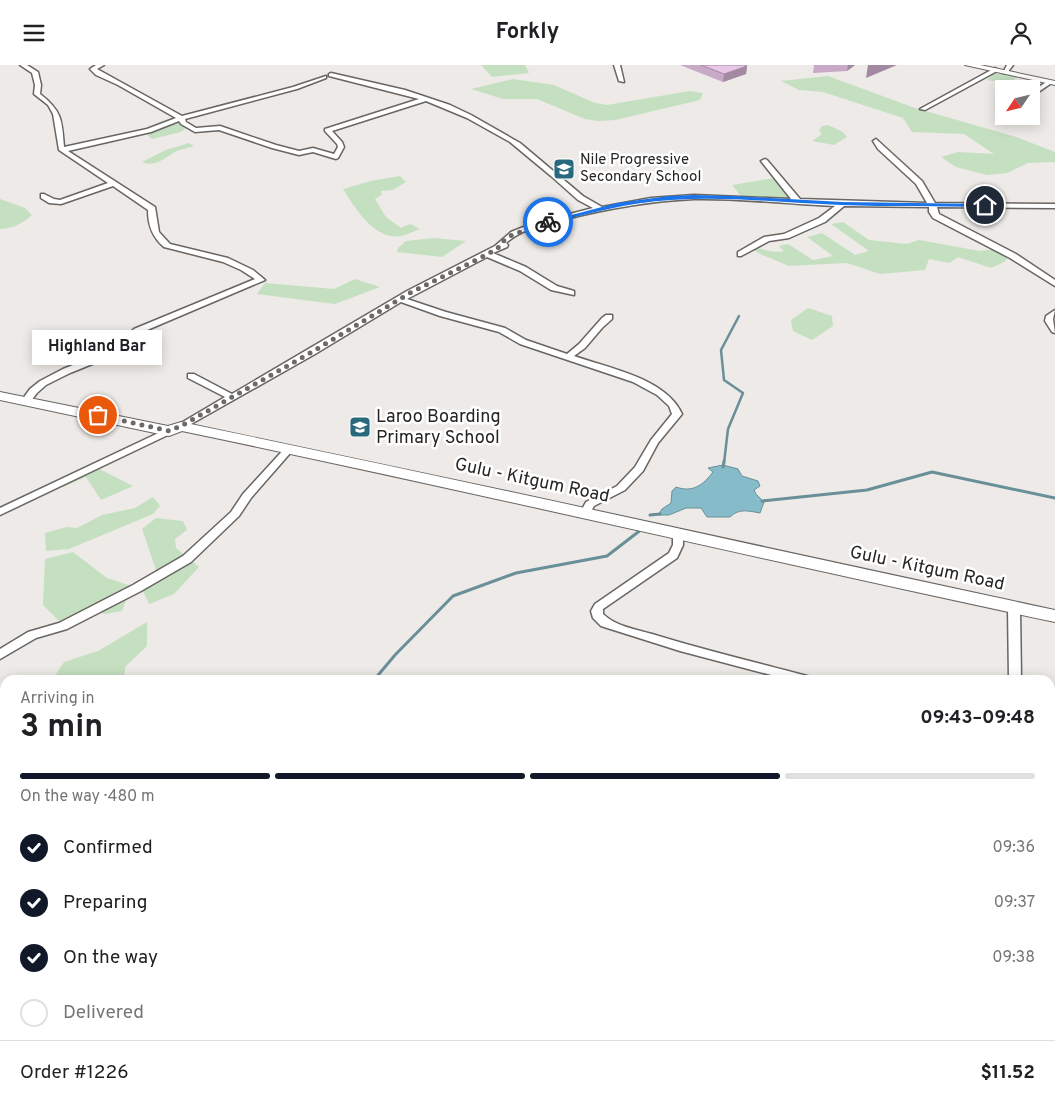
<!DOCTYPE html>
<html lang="en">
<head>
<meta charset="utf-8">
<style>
	body { margin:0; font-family:Overpass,sans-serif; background:#f2f2f2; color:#202124; height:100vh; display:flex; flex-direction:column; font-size:19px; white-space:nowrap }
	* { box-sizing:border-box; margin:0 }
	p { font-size:16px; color:#757577 }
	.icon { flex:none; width:28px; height:28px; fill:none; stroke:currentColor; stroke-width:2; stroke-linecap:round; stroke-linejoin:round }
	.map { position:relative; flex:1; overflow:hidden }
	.side { position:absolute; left:0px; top:610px; width:1055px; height:441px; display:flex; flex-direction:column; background:#fff; border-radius:15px 15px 0 0; box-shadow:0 2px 12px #0003 }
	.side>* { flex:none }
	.needle { width:32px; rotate:235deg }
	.tools { position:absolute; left:995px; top:15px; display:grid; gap:10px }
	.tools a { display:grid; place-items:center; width:45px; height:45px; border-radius:0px; background:#fff; box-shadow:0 2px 12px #0003; font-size:25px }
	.pin { position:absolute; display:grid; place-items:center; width:42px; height:42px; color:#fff; margin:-21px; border:2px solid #fff; border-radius:50%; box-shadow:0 1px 5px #0007 }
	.courier { position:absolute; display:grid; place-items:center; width:50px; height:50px; margin:-25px; border:4px solid #1a73e8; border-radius:50%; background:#fff; color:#222; box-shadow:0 1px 6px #0007 }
	.bubble { position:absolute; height:35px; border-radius:0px; background:#fff; box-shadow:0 2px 12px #0003; font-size:16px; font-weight:700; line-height:35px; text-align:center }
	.headline em { font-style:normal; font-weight:700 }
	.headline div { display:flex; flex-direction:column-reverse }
	.headline { display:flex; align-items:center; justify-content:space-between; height:85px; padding:0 20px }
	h1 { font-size:32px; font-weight:700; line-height:38px }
	.bar { display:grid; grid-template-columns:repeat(4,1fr); gap:8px 5px; align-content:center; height:60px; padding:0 20px }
	.bar i { height:6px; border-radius:4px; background:#e0e0e0 }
	.bar .selected { background:#111827 }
	.bar p { grid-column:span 4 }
	.line { display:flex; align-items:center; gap:12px; padding:0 20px; border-top:1px solid #e0e0e0 }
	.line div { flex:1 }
	ol { padding:0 20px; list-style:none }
	li { display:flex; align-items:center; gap:15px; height:55px }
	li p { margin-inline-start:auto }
	li .icon { padding:5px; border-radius:50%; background:#111827; color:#fff; stroke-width:4 }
	li:last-child { color:#757577 }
	li i { width:28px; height:28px; border:2px solid #e0e0e0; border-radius:50% }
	header { display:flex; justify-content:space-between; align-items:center; height:65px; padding:0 20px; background:#fff; font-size:22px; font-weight:700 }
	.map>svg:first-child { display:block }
	.green { fill:#c4e0c1 }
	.water { fill:#86bcca; stroke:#698f98 }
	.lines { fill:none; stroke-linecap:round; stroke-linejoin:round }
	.stream-far2 { stroke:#698f98; stroke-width:2.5 }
	.stream-far1 { stroke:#698f98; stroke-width:3 }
	.stream { stroke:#698f98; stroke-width:4 }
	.minor-casing { stroke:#686563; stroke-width:3 }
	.tertiary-casing { stroke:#686563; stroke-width:2 }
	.primary-casing { stroke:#686563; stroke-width:2 }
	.minor { fill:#fff; fill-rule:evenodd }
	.tertiary { fill:#fff; fill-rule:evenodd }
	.primary { fill:#fff; fill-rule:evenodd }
	.wall { fill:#c8a9c7 }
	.shaded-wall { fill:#a38aa2 }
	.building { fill:#e9c5e7; stroke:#a38aa2 }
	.route { fill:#1a73e8 }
	.done { stroke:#6c6a68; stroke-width:5; stroke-dasharray:0 9 }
	.labels { text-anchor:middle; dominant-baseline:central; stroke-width:5; stroke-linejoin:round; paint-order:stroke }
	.far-poi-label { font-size:15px; fill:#262523; stroke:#fff; text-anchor:start }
	.poi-label { font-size:18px; fill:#262523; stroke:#fff; text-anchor:start }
	.street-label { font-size:18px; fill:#262523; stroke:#fff }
</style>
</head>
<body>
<header><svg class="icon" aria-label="menu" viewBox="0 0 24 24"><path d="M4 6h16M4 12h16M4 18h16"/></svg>Forkly<svg class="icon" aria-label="person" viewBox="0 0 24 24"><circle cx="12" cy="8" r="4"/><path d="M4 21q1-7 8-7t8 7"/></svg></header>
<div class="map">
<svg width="1055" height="1051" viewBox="0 0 1055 1051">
	<rect width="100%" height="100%" fill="#edeae7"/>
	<path class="green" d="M481,0H525L529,8L492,12Z
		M994,8L1017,12L1005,22H997L999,17L987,15Z
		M828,11L915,43L1016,72L1055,87V97L1028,98L1007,108L987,110L956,102L941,92L958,87L994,89L964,69L912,67L903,53L823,27L799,25L781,16Z
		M513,14L554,20L595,38L607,40L690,26L703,28L700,35L615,55L598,56L585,54L537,34H503L471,24Z
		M179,58L186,63L181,67L152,74L145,68Z
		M828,60L843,67L847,72L834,80L812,76L822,69L819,65L822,61Z
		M189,78L194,81C188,83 181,84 175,87C165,93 154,103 142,97L166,85Z
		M400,111L406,117L393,125L381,126L382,130L375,134L386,152L401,163L410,159L420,164C414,166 407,170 401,171C375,176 355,143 343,124L371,116Z
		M774,113L789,134L741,131L732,120Z
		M0,134L25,143L32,150C22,159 14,163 0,164Z
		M843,157L869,175L907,179L919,175L980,186L997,184L1011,190L1004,197L991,203L958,192L949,198L929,194L925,205L880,209L847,198L789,201L758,188L752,183C765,183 771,189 784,186L779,181L788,179L813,195L833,191L807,172L822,168L855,190L869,186L831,159Z
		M434,173L466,176L442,192L397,187L398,183L406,176Z
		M355,214L380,222L335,239L257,229L265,218L334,224Z
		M808,243L832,251L833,261L812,275L793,266L791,255Z
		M95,402L133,421L101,435L86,412L42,431L38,424Z
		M153,432L160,441L153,449L69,484L46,486L45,468L67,462L77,463L102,450L135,443Z
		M156,453L183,456L187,465L175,474L176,483L199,502L174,529L149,539L142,524L154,516L156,505L142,464Z
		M73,487L107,513L131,521L122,546L105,549L87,543L59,556L43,540L45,494Z
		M147,557V581L125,602L124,615H52L64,597L98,586Z
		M805,1046H1034L1039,1051H809Z"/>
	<path class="water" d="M723,400L738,404L742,411L758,416L760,421L754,425L756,429L764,437L760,448C749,446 739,443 730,452H707L701,443H686L669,450H658L662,444L671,438L672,426L676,422C693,428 703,420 713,407L708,403Z"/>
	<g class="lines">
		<path class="stream-far2" d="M724,398L728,364L743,328L724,315L721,285L739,251"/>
		<path class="stream-far1" d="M723,402L724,396
			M762,436L867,425L932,407L1055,433
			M650,450L660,449
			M374,615L395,590L453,531L516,508L607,491L642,464"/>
		<path class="stream" d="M24,1051L26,1046"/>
		<g class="minor-casing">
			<path id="minor" d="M20,0H27L38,7L41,20L40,29C62,46 62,55 64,82L147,64L176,53L118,20L96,10L90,4L96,0H104L97,4L182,51L293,22L326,11V13L297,24L185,54L186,57L196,63L220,61L276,80L299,86L313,83L334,89L338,82L337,79L325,66V64L419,34L329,11V9L331,8L405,25L450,40L471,50L520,78L583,131L602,142L651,133L694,130L791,134L761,96L765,94L767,95L800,134L927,138L916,119L878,84L873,76L876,74L922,116L935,138L1055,139V143L937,142L939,149L1016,189L1055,215V221L1010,193L933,153L929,147V142L844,141L825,157L789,173L769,176L741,191H738V187L764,172L784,169L819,153L835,141C788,139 741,133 694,134C649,136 605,144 562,155C543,160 521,164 506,178L508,180L507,182L493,188L526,202L557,221L574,226V230L551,225L520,206L487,192L407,234L446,247L505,263L526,275L567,289L579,279L602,253L606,250H612V254L602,263L585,283L574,291C608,303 666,313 682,349L658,378L643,406L625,425L594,441L589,450L585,451L580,448L586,437L617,421L635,402L651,375L672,349L669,341L657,330L633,317L520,279L499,267L440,251L401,237L315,289L184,363H178L176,361L225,332L188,313V309H194L232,329L407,226L495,181L511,167L531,159L593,143L578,135L551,111L510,77L467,53L426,36L332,66L342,77L344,82L338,93L336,94L313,87L299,90L272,83L219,65L195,67L181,59L179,56L151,67L68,86L155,142L159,167L170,179L228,193L253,205L265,215L140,268L117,289L70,308L46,320L37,328L30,337L27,338L22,335L30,324L40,316L63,304L111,285L134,264L255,214L241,205L223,197L164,182C152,172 148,160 148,145L113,121L61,139L49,138L41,133V129H44L54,134L60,135L108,118L59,85L53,49L48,40L34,29L35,20L32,8Z
				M614,0H620L624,17L619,16Z
				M1007,0H1013L1007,8H1003Z
				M995,3L998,5L997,6L925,45L920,44Z
				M1048,16L1053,17L1031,32V27Z
				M1004,45V50L1001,49V47Z
				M1055,245L1053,254L1055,268L1052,267L1045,256L1046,251Z
				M169,363L172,364L174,366L172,368L0,450V443Z
				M289,381L294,384L292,386L251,433L239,451L191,497L141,526L67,564L36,573L0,594V584L28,567L59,558L133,520L183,491L231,447L243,429L286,382Z
				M678,466L683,469V480L677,493L603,544V549C615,561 635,564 652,569C703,585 755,597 807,611L811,612L813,615H790L680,586L601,561L593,553L591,546L595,539L669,488L673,480V469Z
				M1014,539L1020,543L1021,615H1009L1008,543Z
				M1050,678L1055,679V689L1050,688Z
				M1050,978L1055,980V996L1050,994Z
				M1050,1027L1055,1029V1047L1050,1045Z"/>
		</g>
		<g class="tertiary-casing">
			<path id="tertiary" d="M965,0H980L1055,16V20Z"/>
		</g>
		<g class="primary-casing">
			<path id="primary" d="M0,327L168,361L181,357C473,417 763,483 1055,545V557C764,495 474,427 182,366L169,371L0,335Z"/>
		</g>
		<use href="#minor" class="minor"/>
		<use href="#tertiary" class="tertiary"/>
		<use href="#primary" class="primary"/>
	</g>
	<path class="wall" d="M680,0H745L747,1L746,9L723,17Z
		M814,0H855L847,6L813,8Z"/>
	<path class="shaded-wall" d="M848,0H855L847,6Z
		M868,0H897L866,13Z
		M747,1L746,9L723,17L724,9Z"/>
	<path class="building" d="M701,0H745L747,1L724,9Z"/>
	<path class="route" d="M694,130L734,131L842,137L985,139L988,140L985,142C937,141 889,142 841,140C784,138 727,131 671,135C629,137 588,149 548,159L545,157L617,138L669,131Z"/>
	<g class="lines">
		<path class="done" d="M98,350L169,366L181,361L312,287L410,228L488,189L498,183L502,177L512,170L548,157"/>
	</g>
	<defs>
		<g id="school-square" transform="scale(1.125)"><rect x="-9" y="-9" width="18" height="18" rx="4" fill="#28697d" stroke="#fff"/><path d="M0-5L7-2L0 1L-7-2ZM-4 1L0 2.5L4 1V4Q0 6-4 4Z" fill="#fff"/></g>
	</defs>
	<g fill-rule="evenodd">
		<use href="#school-square" x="564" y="104"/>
		<use href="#school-square" x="360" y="362"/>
	</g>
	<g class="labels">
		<g class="far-poi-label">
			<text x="580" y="95">Nile Progressive<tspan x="580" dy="17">Secondary School</tspan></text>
		</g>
		<g class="poi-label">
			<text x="376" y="352">Laroo Boarding<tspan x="376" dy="21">Primary School</tspan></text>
		</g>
		<g class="street-label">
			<text transform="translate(532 416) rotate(12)">Gulu - Kitgum Road</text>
			<text transform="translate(927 504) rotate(12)">Gulu - Kitgum Road</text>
		</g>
	</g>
</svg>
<div class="tools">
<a><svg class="needle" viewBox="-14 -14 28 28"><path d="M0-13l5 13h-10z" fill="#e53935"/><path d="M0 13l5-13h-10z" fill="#757577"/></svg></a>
</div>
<div class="pin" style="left:98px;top:350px;background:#ea580c"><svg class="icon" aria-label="bag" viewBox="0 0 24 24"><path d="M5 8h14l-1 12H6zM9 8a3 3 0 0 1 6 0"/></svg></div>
<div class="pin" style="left:985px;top:140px;background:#1f2937"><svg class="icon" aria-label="home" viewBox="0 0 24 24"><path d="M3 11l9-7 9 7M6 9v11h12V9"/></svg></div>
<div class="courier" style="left:548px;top:157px"><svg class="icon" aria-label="bike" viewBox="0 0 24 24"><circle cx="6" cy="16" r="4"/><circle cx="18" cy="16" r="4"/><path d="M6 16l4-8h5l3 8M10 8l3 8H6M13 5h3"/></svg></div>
<div class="bubble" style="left:32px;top:265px;width:130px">Highland Bar</div>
<section class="side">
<div class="headline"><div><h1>3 min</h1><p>Arriving in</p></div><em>09:43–09:48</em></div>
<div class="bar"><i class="selected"></i><i class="selected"></i><i class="selected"></i><i></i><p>On the way · 480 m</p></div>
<ol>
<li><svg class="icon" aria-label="check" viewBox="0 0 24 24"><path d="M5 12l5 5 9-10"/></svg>Confirmed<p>09:36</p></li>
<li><svg class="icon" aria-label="check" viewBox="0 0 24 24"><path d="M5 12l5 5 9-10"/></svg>Preparing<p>09:37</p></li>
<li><svg class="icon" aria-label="check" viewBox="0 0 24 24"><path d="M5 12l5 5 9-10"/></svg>On the way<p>09:38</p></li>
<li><i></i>Delivered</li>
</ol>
<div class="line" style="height:65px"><div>Order #1226</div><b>$11.52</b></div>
</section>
</div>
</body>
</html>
